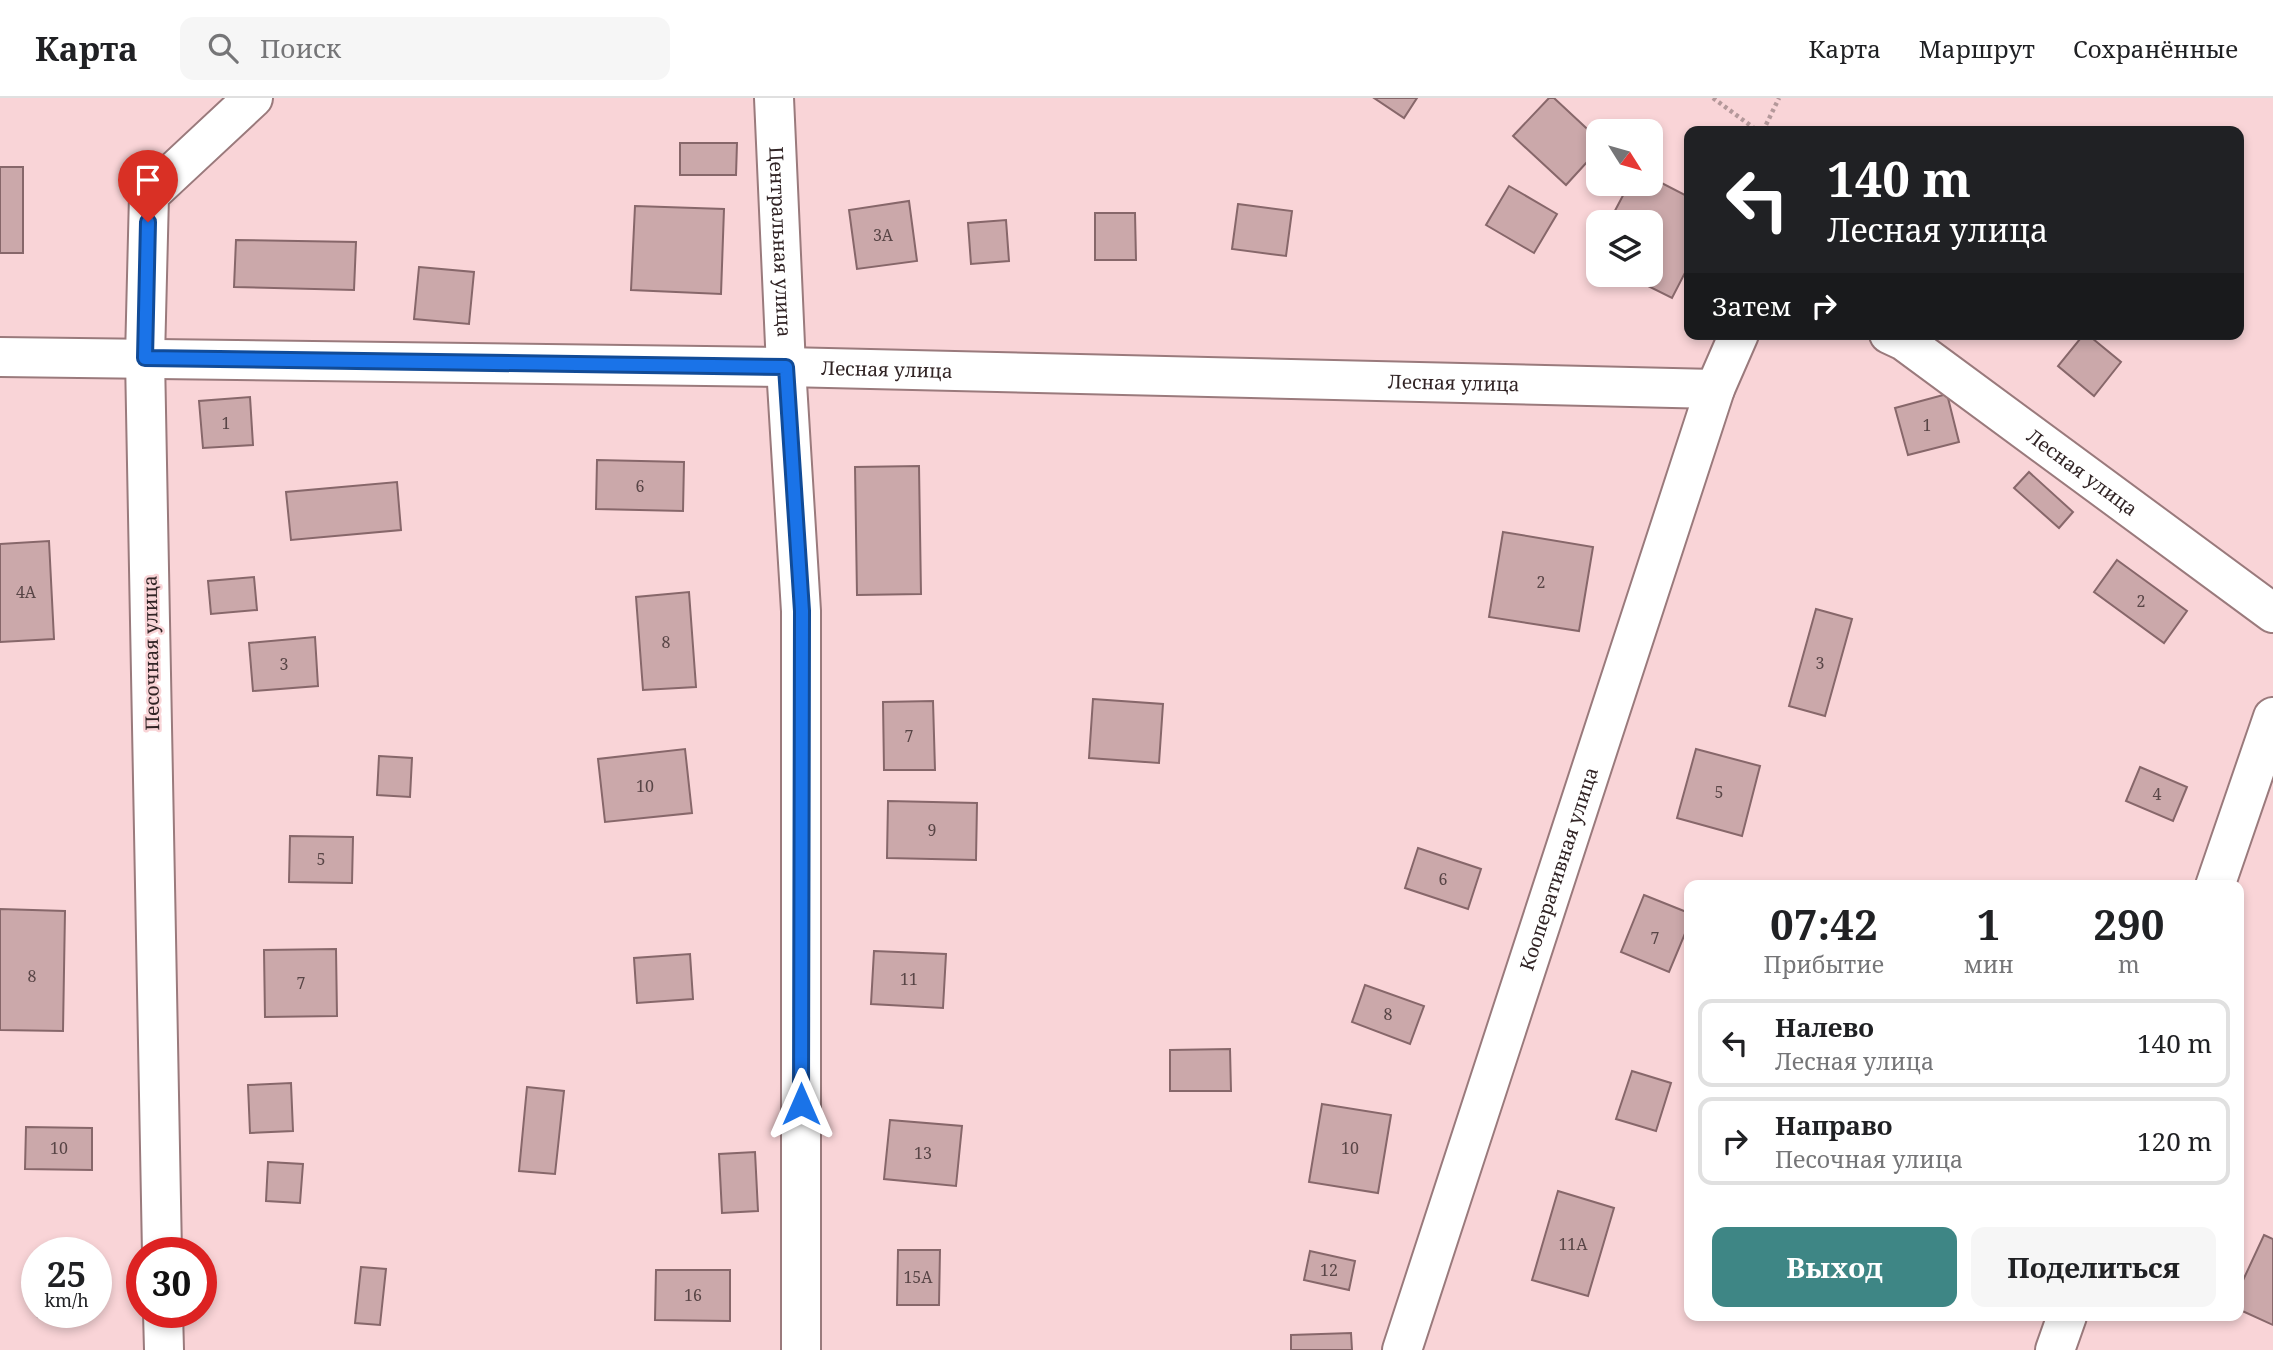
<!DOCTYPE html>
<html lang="ru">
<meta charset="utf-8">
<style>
body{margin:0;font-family:"Noto Serif",serif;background:#f6f6f6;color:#202124;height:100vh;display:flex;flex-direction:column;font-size:26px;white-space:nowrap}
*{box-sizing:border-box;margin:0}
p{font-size:23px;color:#757577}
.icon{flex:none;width:38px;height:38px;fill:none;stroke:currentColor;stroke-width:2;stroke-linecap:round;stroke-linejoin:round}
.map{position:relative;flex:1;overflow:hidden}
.details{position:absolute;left:1684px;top:782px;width:560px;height:441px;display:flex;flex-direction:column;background:#fff;border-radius:14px;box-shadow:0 4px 10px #0003}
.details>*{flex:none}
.hud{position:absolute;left:1684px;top:28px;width:560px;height:214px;border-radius:14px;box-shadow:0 4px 10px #0003;background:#202124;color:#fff;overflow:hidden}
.needle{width:46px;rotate:127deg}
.fabs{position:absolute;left:1586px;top:21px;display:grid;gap:14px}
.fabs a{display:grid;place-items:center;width:77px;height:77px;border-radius:14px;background:#fff;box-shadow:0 4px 10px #0003;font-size:35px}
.speed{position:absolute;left:21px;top:1139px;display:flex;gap:14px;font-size:35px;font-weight:700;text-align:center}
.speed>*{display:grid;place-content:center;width:91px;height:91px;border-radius:50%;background:#fff;box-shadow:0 4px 10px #0003;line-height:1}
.speed small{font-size:18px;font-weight:400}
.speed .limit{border:10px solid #d22;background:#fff;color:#111}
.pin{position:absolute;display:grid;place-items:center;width:60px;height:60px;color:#fff;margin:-72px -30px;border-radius:50% 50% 50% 0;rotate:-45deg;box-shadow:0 0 7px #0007}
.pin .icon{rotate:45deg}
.me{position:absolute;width:77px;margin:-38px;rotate:0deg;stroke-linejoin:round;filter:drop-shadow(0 0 5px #0008)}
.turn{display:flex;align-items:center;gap:24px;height:147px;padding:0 28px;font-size:32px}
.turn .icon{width:91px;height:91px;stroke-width:2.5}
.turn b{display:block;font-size:49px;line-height:60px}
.then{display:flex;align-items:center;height:66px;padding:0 28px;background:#0003;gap:14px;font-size:26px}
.eta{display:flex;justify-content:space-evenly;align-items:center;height:119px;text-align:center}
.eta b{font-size:42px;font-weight:700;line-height:49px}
.button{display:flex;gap:14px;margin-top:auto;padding:14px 28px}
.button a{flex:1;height:80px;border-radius:14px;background:#3e8685;color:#fff;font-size:28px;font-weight:700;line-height:80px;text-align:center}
.button a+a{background:#f6f6f6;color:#202124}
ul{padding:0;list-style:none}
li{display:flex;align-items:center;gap:21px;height:88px;margin:0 14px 10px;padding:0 14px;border:4px solid #e0e0e0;border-radius:14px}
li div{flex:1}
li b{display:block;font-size:26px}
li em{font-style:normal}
header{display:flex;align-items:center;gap:42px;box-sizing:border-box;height:98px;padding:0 35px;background:#fff;border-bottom:2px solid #e0e0e0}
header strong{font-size:33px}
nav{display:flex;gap:38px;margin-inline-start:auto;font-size:24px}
.search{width:490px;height:63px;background:#f6f6f6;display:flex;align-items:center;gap:18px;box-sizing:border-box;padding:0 24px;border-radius:14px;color:#757577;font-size:26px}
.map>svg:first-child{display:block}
.building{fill:#cba8aa;stroke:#87676a;stroke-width:2}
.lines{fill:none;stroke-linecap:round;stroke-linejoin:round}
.street-casing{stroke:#9a7a7c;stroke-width:42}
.path{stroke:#b4989a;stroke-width:4.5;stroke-dasharray:3.5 3.5;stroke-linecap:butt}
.street{stroke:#fff;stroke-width:38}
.route-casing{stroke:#114b97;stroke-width:18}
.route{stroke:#1a73e8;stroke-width:12}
.labels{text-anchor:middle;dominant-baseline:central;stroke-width:5;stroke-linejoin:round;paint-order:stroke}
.number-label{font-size:16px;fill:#584546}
.street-label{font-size:19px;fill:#312425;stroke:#f9d4d7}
</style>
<header>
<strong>Карта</strong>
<div class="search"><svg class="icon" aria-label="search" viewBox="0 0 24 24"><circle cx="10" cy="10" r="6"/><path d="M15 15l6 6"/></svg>Поиск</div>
<nav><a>Карта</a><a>Маршрут</a><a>Сохранённые</a></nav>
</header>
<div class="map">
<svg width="2273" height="1252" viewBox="0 0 2273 1252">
<rect width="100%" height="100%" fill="#f9d4d7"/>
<g class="building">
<path d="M1374,0h43l-13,20z"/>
<path d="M1549,0h5l44,41v11l-32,35 -53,-49z"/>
<path d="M680,45h57l-1,32h-56z"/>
<rect x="0" y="69" width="23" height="86"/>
<path d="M1650,79l39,20v68l-17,33 -46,-23h24v-53h-41l20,-38h21z"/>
<path d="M1509,88l48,28 -23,39 -48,-28z"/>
<path d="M909,103l8,60 -60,8 -8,-59z"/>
<path d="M1238,106l54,7 -6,45 -54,-7z"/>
<path d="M635,108l89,3 -3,85 -90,-4z"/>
<path d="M1095,115h40l1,47h-41z"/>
<path d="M1006,122l3,41 -38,3 -3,-41z"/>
<path d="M236,142l120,2 -2,48 -120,-3z"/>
<path d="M419,169l55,5 -5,52 -55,-5z"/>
<path d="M2084,236h3l34,28 -27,34 -36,-30z"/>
<path d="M1947,296l12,48 -51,13 -13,-47z"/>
<path d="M250,299l3,48 -50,3 -4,-47z"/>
<path d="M597,362l87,2 -1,49 -87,-2z"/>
<path d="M919,368l2,128 -64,1 -2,-128z"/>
<path d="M2029,374l44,40 -14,16 -45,-40z"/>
<path d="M397,384l4,48 -110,10 -5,-48z"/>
<path d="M1503,434l90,15 -14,84 -90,-14z"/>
<path d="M49,443l5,98 -54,3v-98z"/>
<path d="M2117,462l70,51 -23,32 -70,-51z"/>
<path d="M254,479l3,33 -46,4 -3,-33z"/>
<path d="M689,494l7,95 -53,3 -7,-93z"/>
<path d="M1816,511l36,10 -27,97 -36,-10z"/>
<path d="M315,539l3,49 -65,5 -4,-48z"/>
<path d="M1093,601l70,5 -4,59 -70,-5z"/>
<path d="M933,603l2,69h-51l-1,-68z"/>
<path d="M685,651l7,64 -87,9 -7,-63z"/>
<path d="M1696,651l64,17 -18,70 -65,-18z"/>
<path d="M379,658l33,2 -2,39 -33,-2z"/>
<path d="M2140,669l47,20 -14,34 -47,-20z"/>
<path d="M888,703l89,2 -1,57 -89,-2z"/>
<path d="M290,738l63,1 -1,46 -63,-1z"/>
<path d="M1418,750l63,21 -13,40 -63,-21z"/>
<path d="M1644,797l45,18v11l-20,48 -48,-20z"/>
<path d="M0,811l65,2 -2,120 -63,-1z"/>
<path d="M336,851l1,67 -72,1 -1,-67z"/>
<path d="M874,853l72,3 -3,54 -72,-4z"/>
<path d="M690,856l3,45 -56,4 -3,-45z"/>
<path d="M1365,887l59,21 -14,38 -58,-22z"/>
<path d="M1230,951l1,42h-61v-41z"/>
<path d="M1632,973l39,12 -15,48 -40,-12z"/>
<path d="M291,985l2,48 -43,2 -2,-48z"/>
<path d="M527,989l37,4 -9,83 -36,-3z"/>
<path d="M1322,1006l69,11 -13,78 -69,-11z"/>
<path d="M890,1022l72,6 -6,60 -72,-7z"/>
<path d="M26,1029l66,1v42l-67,-1z"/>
<path d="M755,1054l3,59 -36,2 -3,-59z"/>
<path d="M268,1064l35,2 -3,39 -34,-2z"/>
<path d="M1558,1093l56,17 -26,88 -56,-16z"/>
<path d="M2264,1137l9,4v86l-35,-16v-18z"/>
<path d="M898,1152h42l-1,55h-42z"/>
<path d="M1310,1153l45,10 -6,29 -45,-10z"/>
<path d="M361,1169l25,2 -6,56 -25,-2z"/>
<path d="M656,1172h74v51l-75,-1z"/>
<path d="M39,1214h44l-1,8 -44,-3z"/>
<path d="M1351,1235l1,17h-61v-15z"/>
</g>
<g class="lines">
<g class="street-casing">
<g id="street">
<path id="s1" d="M774,0l12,269 15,244v739"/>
<path id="s2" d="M1889,236l15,7 369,272"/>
<path id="s3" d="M0,259l786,10 929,22 24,-55"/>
<path d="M2215,788l58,-169"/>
<path d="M162,1155l-17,-895 4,-163 104,-97"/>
<path d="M163,1214l1,38"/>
<path id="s4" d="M1402,1252l313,-961"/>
<path d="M2055,1252l12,-34"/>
</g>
</g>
<g class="path">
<path d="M1713,0l45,33"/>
<path d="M1763,33l16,-33"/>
</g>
<use href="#street" class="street"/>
</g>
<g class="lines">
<g class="route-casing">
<path id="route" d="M148,124l-3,136 641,9 16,244 -1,493"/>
</g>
<use href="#route" class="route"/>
</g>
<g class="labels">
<g class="number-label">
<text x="883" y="137">3А</text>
<text x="226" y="325">1</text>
<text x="1927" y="327">1</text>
<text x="640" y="388">6</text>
<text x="1541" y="484">2</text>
<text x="26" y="494">4А</text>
<text x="2141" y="503">2</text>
<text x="666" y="544">8</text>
<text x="1820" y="565">3</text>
<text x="284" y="566">3</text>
<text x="909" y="638">7</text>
<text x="645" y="688">10</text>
<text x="1719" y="694">5</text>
<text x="2157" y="696">4</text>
<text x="932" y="732">9</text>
<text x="321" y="761">5</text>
<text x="1443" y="781">6</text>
<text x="1655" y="840">7</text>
<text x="32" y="878">8</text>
<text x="909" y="881">11</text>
<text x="301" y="885">7</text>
<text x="1388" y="916">8</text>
<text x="59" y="1050">10</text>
<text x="1350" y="1050">10</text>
<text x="923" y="1055">13</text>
<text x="1573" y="1146">11А</text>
<text x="1329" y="1172">12</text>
<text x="918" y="1179">15А</text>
<text x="693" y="1197">16</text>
</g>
<g class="street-label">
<text stroke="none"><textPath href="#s1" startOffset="144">Центральная улица</textPath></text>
<text stroke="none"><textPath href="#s3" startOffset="887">Лесная улица</textPath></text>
<text stroke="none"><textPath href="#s3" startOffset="1454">Лесная улица</textPath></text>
<text stroke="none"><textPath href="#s2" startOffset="238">Лесная улица</textPath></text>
<text transform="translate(151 555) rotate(-91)">Песочная улица</text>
<text stroke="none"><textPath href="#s4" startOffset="506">Кооперативная улица</textPath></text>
</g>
</g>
</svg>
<div class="fabs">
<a><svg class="needle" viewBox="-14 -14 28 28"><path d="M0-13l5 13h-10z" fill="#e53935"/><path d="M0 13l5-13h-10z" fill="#757577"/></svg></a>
<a><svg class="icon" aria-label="layers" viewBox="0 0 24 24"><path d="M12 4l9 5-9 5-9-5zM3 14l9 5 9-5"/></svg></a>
</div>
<div class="speed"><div>25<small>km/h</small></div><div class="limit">30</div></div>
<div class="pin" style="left:148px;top:124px;background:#d93025"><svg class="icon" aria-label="arrive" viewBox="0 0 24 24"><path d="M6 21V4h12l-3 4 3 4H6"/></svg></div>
<svg class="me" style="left:801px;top:1006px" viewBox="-20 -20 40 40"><path d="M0-17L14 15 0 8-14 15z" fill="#1a73e8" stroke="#fff" stroke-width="4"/></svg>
<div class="hud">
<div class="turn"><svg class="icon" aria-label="left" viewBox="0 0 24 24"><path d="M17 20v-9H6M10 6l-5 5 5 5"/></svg><div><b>140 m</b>Лесная улица</div></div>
<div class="then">Затем<svg class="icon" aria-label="right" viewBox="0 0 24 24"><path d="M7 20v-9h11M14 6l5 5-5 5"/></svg></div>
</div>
<section class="details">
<div class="eta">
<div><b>07:42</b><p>Прибытие</p></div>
<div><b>1</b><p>мин</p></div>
<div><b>290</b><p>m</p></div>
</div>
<ul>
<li><svg class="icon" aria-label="left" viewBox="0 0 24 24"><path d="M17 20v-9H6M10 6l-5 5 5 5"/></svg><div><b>Налево</b><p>Лесная улица</p></div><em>140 m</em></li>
<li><svg class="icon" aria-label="right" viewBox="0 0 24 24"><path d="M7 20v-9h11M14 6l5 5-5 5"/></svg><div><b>Направо</b><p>Песочная улица</p></div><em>120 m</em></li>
</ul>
<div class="button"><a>Выход</a><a>Поделиться</a></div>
</section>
</div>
